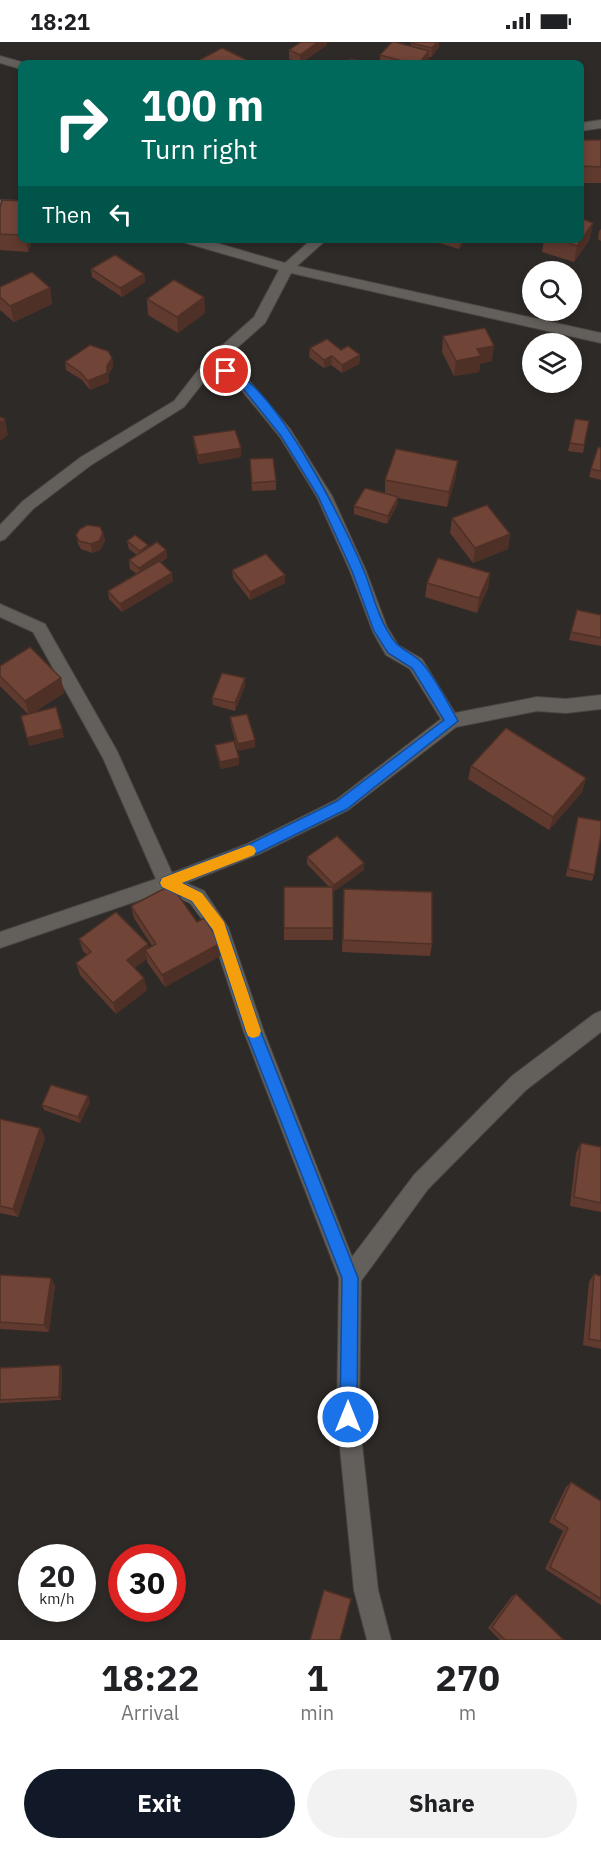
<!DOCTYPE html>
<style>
body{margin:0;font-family:"IBM Plex Sans",sans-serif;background:#f2f2f2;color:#202124;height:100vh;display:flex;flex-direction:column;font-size:22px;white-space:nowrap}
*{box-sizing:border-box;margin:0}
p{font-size:20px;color:#757577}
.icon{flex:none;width:33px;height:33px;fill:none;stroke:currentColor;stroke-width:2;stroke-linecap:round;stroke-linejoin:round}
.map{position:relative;height:1598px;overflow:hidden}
.drawer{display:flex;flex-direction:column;background:#fff;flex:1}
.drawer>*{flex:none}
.hud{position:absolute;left:18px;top:18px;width:566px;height:183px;border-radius:9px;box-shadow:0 3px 9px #0003;background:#00695c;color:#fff;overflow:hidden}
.tools{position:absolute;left:522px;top:219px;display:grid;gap:12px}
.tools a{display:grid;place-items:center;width:60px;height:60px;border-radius:50%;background:#fff;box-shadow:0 3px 9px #0003;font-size:30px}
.speed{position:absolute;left:18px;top:1502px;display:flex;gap:12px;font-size:30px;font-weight:700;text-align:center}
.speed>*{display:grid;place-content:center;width:78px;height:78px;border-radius:50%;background:#fff;box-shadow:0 3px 9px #0003;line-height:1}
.speed small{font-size:15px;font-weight:400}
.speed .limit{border:9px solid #d22;background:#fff;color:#111}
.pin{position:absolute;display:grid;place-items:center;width:51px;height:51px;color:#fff;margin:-26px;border:3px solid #fff;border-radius:50%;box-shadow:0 2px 6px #0007}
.me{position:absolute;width:66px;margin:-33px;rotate:0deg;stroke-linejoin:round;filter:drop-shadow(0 0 4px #0008)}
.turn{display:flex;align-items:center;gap:21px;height:126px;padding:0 24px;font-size:27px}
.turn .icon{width:78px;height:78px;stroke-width:2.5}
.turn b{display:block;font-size:42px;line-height:51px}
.then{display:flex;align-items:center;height:57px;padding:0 24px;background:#0003;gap:12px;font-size:22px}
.eta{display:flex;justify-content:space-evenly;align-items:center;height:102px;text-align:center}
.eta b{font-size:36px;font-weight:700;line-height:42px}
.button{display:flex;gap:12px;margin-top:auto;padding:12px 24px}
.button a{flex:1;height:69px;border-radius:36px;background:#111827;color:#fff;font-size:24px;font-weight:700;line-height:69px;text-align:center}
.button a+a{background:#f2f2f2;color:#202124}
.status{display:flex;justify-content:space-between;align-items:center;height:42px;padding:0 30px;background:#fff;direction:ltr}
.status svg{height:16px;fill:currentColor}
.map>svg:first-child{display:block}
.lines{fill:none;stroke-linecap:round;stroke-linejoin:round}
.minor-casing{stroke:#494643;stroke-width:2}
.minor{fill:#635f5b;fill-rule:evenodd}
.wall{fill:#603a2f}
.shaded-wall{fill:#4e3026}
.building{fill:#704437;stroke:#4e3026;stroke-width:1.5}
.route{fill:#1a73e8;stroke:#114b97;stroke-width:1.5}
.slow{fill:#f59e0b}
</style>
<div class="status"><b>18:21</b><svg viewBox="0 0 49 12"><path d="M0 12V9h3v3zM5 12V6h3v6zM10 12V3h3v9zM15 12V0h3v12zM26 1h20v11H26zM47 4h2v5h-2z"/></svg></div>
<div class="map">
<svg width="601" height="1598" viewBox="0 0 601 1598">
<rect width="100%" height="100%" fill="#2e2a27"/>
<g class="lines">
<g class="minor-casing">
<g id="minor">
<path d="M0,14l25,7h-4v6l-21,-6z"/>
<path d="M601,78v8l-21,3v-8z"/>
<path d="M0,158l21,1v8l-21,-1z"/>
<path d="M184,198h22l79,23 26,-23h15l-29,26 304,67v10l-310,-70 -26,50 -44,39 24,14 45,53 42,67 34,75 21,56 11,18 24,14 33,54 82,-16 29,2 35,-4v14l-35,4 -29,-2 -81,16 -108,83 -89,44 -73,29 18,8 24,36 36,105 88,225 62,-82 98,-99 82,-62 7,-3v21l-75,58 -98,99 -67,92 -2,136 19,173 13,50h-24l-13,-50 -17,-173 2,-139 -95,-246 -33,-101 -21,-28 -24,-12 -166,57v-16l156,-53 -53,-121 -70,-126 -33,-15v-13l45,20 72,127 55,122 75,-29 89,-44 105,-81 -31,-50 -24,-14 -13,-23 -23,-61 -33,-74 -37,-60 -45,-55 -22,-12 -29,37 -93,58 -58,44 -28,30 -5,2v-16l23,-24 58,-44 93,-56 32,-41 48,-43 25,-47 -93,-27z"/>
</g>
</g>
<use href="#minor" class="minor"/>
</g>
<g class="wall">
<path d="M411,1l28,4 -8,10h-2v3l-3,3h-46v-8l31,-9z"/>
<path d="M327,3l-26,18 -12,-4v-9z"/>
<rect x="580" y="98" width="21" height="43"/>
<path d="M21,159v39h11l-4,12 -28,-2v-42z"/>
<path d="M601,187v12l-3,-2 1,-8z"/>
<path d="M590,197l-16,23 -32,-10 2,-12h36z"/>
<path d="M430,198h35l-6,9z"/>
<path d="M91,227l53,5 1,8 -23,15 -30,-20z"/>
<path d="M0,245l50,1 2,16 -38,18 -14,-12z"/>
<path d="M204,255l1,16 -27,20 -30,-18 -1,-16z"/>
<path d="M443,294l49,25 -12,3 -1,8 -25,4 -12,-24z"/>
<path d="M310,306l50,7 -1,9 -17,9 -11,-8 -7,3 -15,-11z"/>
<path d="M112,316l1,9 -5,8 1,7 -19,8 -8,-10 -16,-10 -1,-8z"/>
<path d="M575,377l14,2 -6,32 -15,-2z"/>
<path d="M193,394l48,21 -42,7 -5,-19z"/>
<path d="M601,406v32l-12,-3 2,-8z"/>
<path d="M250,425l26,14v9l-24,1z"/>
<path d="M456,434l-9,31 -49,-9 -1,7 -10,19 -33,-10v-8l31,-13v-13z"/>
<path d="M452,476l58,16 -2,15 -35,14 -23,-30z"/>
<path d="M103,491l2,8 -5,9 -8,3 -11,-4 -3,-5 -2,-9z"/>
<path d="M127,499l21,4v3l18,2 1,8 -6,4 12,19 -51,31 -13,-13 -1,-8 29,-17 -7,-5 -1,-9 8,-5 -8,-6z"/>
<path d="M232,528l53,5v8l-35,17 -17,-22z"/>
<path d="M490,531l-2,15 -11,25 -52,-16 2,-14z"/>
<path d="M577,568l24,5v31l-32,-6z"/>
<path d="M0,624l61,12 3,15 -31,20 31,24 -35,9 -1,-32 -28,-28z"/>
<path d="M245,636v8l-10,25 -22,-6 -1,-7z"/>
<path d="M230,675l25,30 -17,4 -7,-26z"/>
<path d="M215,703l24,20 -18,4 -5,-16z"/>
<path d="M471,724l115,12 -4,14 -33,38 -81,-51z"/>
<path d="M578,775l16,58 -2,6 -26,-5 10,-52z"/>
<path d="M307,815l57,6v7l-31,22v-1v49h-49v-53h45l-22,-23z"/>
<path d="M344,847l88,55 -2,12 -88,-4z"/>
<path d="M131,864l66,16 24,21 1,12 -57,32 -18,-25v-3l-13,9 13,22 -31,24 -36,-39 -4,-12 11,-8 -4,-4 -4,-12 70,9 3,-2 -18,-28z"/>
<path d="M88,1054l2,6 -10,21 -36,-13 -2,-5z"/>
<path d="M0,1077l40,9 5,10 -27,79 -18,-4z"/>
<path d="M581,1101l20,4v65l-31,-6 6,-53z"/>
<path d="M594,1232l7,2v73l-18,-4 6,-63z"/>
<path d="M0,1233l51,3 4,8 -6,46 -49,-3z"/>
<path d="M60,1323l2,3 -1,32 -61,3v-35z"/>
<path d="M571,1440l30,19v104l-56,-36 18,-38 -14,-9 17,-35z"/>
<path d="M516,1552l48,46h-64l-12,-12 24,-32z"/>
</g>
<g class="shaded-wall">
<path d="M318,0h9v3l-27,18v-8z"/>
<path d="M437,0h2v5l-8,10 1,-9z"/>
<path d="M429,9v9l-3,3h-7z"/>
<path d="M593,181l-3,16 -16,23 3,-16z"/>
<path d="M26,198h6l-4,12z"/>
<path d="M460,198h5l-6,9z"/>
<path d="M144,232l1,8 -23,15 -2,-9z"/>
<path d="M50,246l2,16 -38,18 -4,-16z"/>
<path d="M204,255l1,16 -27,20 -1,-16z"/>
<path d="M494,304l-2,15 -12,3 -1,8 -25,4 2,-15 21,-12z"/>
<path d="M360,313l-1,9 -17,9v-8z"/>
<path d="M332,314l-1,9 -7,3v-8z"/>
<path d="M112,316l1,9 -5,8 1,7 -19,8 -2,-9 19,-15z"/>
<path d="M5,377l3,16 -8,6v-18z"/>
<path d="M241,406v9l-42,7 -1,-9z"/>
<path d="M458,419l-2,15 -9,31 2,-15z"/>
<path d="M398,455l-1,8 -10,19 1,-8z"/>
<path d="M103,491l2,8 -5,9 -8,3 -1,-9z"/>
<path d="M510,492l-2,15 -35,14 2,-15z"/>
<path d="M148,503l1,8 -8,6 -1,-8z"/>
<path d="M166,508l1,8 -27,18 -1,-8z"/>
<path d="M172,531l1,8 -51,31 -2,-8z"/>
<path d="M490,531l-2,15 -11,25 2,-15z"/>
<path d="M285,533v8l-35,17v-8z"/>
<path d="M61,636l3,15 -35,22 -4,-14z"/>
<path d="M245,636v8l-10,25v-8z"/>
<path d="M62,687l2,8 -35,9 -2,-8z"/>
<path d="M255,698v7l-17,4v-7z"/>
<path d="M239,716v7l-18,4 -1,-7z"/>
<path d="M586,736l-4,14 -33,38 4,-13z"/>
<path d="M364,821v7l-31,22 1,-7z"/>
<path d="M221,901l1,12 -57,32 -3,-12z"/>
<path d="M148,902l2,12 -5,-6 2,9 -18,13 -2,-12z"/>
<path d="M144,936l3,12 -31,24 -3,-11z"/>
<path d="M88,1054l2,6 -10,21 -2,-6z"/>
<path d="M40,1086l5,10 -27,79 -5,-8z"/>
<path d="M51,1236l4,8 -6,46 -5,-7z"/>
<path d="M60,1323l2,3 -1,32 -2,-3z"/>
</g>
<g class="building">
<path d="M301,0h17l-18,13 -11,-5z"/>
<path d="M392,0h3l34,9 -10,12h-9l-30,-8z"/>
<path d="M412,0h25l-5,6 -21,-5z"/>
<path d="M222,6l25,12 -5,3h-48z"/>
<path d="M350,17l16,3v1h-18z"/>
<path d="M580,98h21v27l-20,-1z"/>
<path d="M2,158l19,1v34l-21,-1v-26z"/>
<path d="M580,176l13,5 -16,23 -18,-6h21z"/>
<path d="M115,213l29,19 -24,14 -29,-19z"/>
<path d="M32,230l18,16 -40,18 -10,-9v-10z"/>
<path d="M174,238l30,17 -27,20 -30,-18z"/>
<path d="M485,286l9,18 -17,3 4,7 -25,5 -13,-25z"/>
<path d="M327,297l14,11 7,-4 12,9 -18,10 -10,-9 -8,4 -14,-12z"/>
<path d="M90,303l18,6 4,7 -5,8v7l-19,8 -8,-9 -15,-10z"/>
<path d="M0,375l5,2 -5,4z"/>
<path d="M575,377l14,2 -5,24 -14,-2z"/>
<path d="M235,388l6,18 -43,7 -5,-19z"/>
<path d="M598,405l3,1v23l-10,-2z"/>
<path d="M396,407l62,12 -9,31 -64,-12z"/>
<path d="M273,416l3,23 -24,2 -2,-24z"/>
<path d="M365,446l33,9 -10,19 -34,-10z"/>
<path d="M487,463l23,29 -35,14 -23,-30z"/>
<path d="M87,483l13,2 3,6 -4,8 -8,3 -12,-3 -3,-6 4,-6z"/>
<path d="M135,493l13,10 -8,6 -13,-10z"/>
<path d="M157,500l9,8 -27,18 -10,-8z"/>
<path d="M266,512l19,21 -35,17 -18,-22z"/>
<path d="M438,516l52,15 -11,25 -52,-15z"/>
<path d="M159,519l13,12 -52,31 -12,-13z"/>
<path d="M577,568l24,5v23l-30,-6z"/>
<path d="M30,605l31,31 -36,23 -25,-25v-10z"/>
<path d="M222,631l23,5 -10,25 -23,-5z"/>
<path d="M56,665l6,22 -35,9 -6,-22z"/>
<path d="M247,672l8,26 -17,4 -8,-27z"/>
<path d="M506,686l80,50 -33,39 -82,-51z"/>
<path d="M234,699l5,17 -19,4 -5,-17z"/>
<path d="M578,775l23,4v14l-7,40 -26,-6z"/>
<path d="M337,794l27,27 -30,22 -27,-28z"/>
<path d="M171,843l26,37 7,-4 17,25 -59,32 -17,-25 11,-6 -25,-38z"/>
<rect x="284" y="845" width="49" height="41"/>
<path d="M344,847l88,3v52l-89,-4z"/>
<path d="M116,870l32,32 -21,16 17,18 -31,25 -37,-40 15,-11 -12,-13z"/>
<path d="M51,1043l37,11 -10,21 -36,-12z"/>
<path d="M0,1077l40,9 -27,81 -13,-3z"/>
<path d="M581,1101l20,4v56l-27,-6z"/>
<path d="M594,1232l7,2v65l-12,-2z"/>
<path d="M0,1233l51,3 -7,47 -44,-3z"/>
<path d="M60,1323l-1,32 -59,3v-32z"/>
<path d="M571,1440l30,19v98l-51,-32 18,-39 -14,-9z"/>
<path d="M324,1548l27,9 -11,41h-30z"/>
<path d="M516,1552l48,46h-59l-13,-13z"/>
</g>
<path class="route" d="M226,326c48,14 118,155 138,203 8,19 12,41 23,59 11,20 16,17 32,30 10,8 32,48 39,61l-111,88 -89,44 -76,30 20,10 24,34 35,105 97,246 -1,139 -3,6 -6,2 -6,-2 -2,-6 2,-139 -96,-246 -33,-102 -21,-29 -30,-14 -2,-4 2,-5 86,-33 89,-44 107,-81 -32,-52 -24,-15 -14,-22 -22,-60 -34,-75 -37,-60 -44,-55 -15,-7v-5z"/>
<path class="slow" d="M249,803l5,2 2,4 -2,4 -72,28 20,10 22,29 37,109 -2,5 -6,2 -5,-2 -2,-5 -33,-101 -21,-29 -30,-14 -2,-4 2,-5z"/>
</svg>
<div class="tools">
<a><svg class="icon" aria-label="search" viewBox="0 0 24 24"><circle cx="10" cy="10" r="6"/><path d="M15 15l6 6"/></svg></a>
<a><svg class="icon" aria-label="layers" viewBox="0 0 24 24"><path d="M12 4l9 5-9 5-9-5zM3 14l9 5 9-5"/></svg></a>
</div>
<div class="speed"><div>20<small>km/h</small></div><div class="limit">30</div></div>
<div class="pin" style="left:226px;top:329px;background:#d93025"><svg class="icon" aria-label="arrive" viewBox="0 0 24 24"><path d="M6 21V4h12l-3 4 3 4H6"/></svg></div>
<svg class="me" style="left:348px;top:1375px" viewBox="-20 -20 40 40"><circle r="17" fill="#1a73e8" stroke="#fff" stroke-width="3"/><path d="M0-11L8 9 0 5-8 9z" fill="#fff"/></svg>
<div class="hud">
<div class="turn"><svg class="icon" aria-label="right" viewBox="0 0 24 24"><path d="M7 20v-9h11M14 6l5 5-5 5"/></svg><div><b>100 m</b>Turn right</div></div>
<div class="then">Then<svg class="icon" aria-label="left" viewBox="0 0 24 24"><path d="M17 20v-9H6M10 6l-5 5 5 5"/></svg></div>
</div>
</div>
<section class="drawer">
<div class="eta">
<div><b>18:22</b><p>Arrival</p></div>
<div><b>1</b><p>min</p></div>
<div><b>270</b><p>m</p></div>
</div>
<div class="button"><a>Exit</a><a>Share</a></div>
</section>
